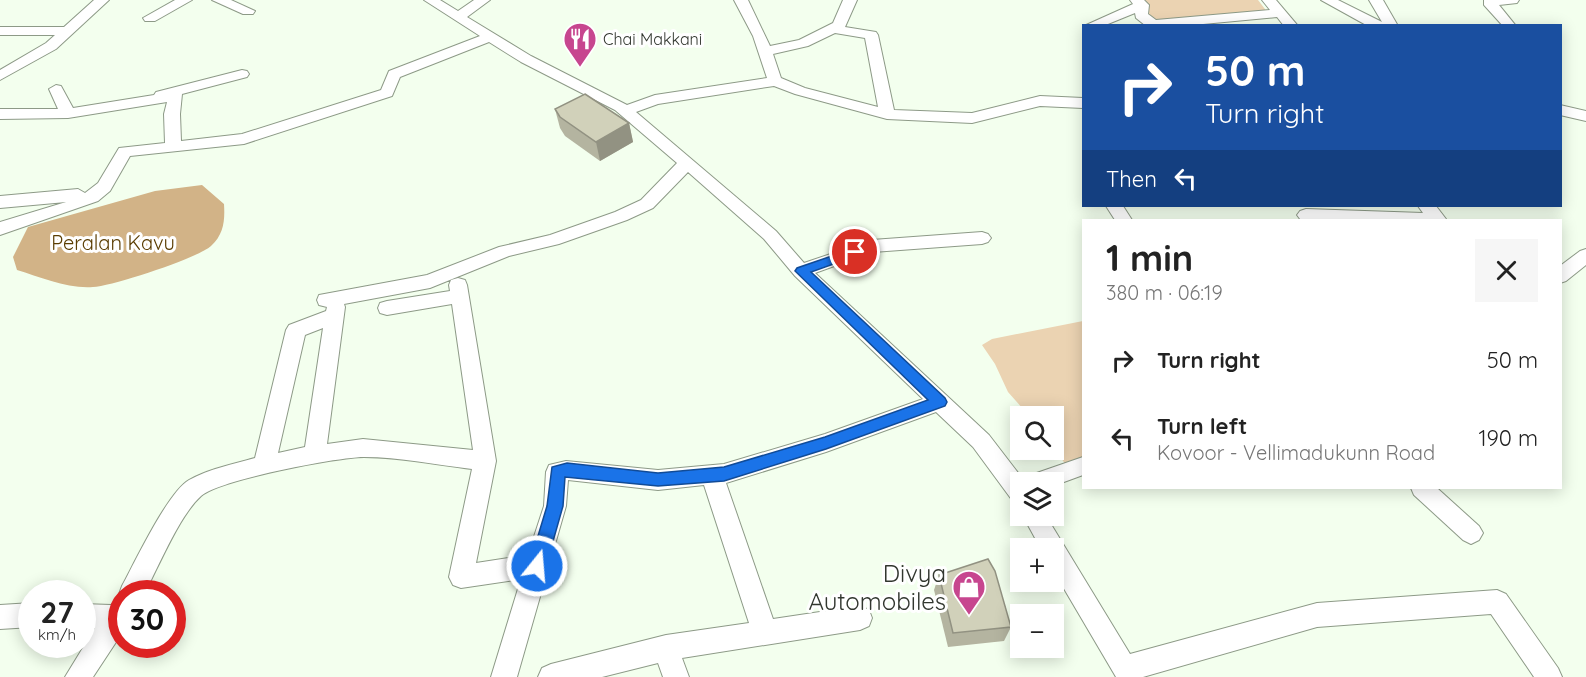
<!DOCTYPE html>
<meta charset="utf-8">
<style>
body{margin:0;font-family:Quicksand,sans-serif;background:#f6f6f6;color:#222;height:100vh;display:flex;flex-direction:column;font-size:22px;white-space:nowrap}
*{box-sizing:border-box;margin:0}
p{font-size:20px;color:#767676}
.icon{flex:none;width:33px;height:33px;fill:none;stroke:currentColor;stroke-width:2;stroke-linecap:round;stroke-linejoin:round}
.map{position:relative;flex:1;overflow:hidden}
.side{position:absolute;left:1082px;top:219px;width:480px;height:270px;display:flex;flex-direction:column;background:#fff;border-radius:0px;box-shadow:0 3px 15px #0003}
.side>*{flex:none}
.hud{position:absolute;left:1082px;top:24px;width:480px;height:183px;border-radius:0px;box-shadow:0 3px 15px #0003;background:#1a4fa0;color:#fff;overflow:hidden}
.tools{position:absolute;left:1010px;top:406px;display:grid;gap:12px}
.tools a{display:grid;place-items:center;width:54px;height:54px;border-radius:0px;background:#fff;box-shadow:0 3px 15px #0003;font-size:30px}
.speed{position:absolute;left:18px;top:580px;display:flex;gap:12px;font-size:30px;font-weight:700;text-align:center}
.speed>*{display:grid;place-content:center;width:78px;height:78px;border-radius:50%;background:#fff;box-shadow:0 3px 15px #0003;line-height:1}
.speed small{font-size:15px;font-weight:400}
.speed .limit{border:9px solid #d22;background:#fff;color:#111}
.pin{position:absolute;display:grid;place-items:center;width:51px;height:51px;color:#fff;margin:-26px;border:3px solid #fff;border-radius:50%;box-shadow:0 2px 6px #0007}
.me{position:absolute;width:66px;margin:-33px;rotate:17deg;stroke-linejoin:round;filter:drop-shadow(0 0 4px #0008)}
.turn{display:flex;align-items:center;gap:21px;height:126px;padding:0 24px;font-size:27px}
.turn .icon{width:78px;height:78px;stroke-width:2.5}
.turn b{display:block;font-size:42px;line-height:51px}
.then{display:flex;align-items:center;height:57px;padding:0 24px;background:#0003;gap:12px;font-size:22px}
.round{display:grid;place-items:center;flex:none;width:63px;height:63px;border-radius:0px;background:#f6f6f6}
.headline{display:flex;align-items:center;justify-content:space-between;height:102px;padding:0 24px}
h1{font-size:36px;font-weight:700;line-height:45px}
ul{padding:0;list-style:none}
li{display:flex;align-items:center;gap:18px;height:78px;padding:0 24px}
li div{flex:1}
li b{display:block;font-size:22px}
li em{font-style:normal}
.map>svg:first-child{display:block}
.green{fill:#ebd3b2}
.forest{fill:#d2b387}
.lines{fill:none;stroke-linecap:round;stroke-linejoin:round}
.minor-casing{stroke:#8d9a87;stroke-width:2}
.minor{fill:#fff;fill-rule:evenodd}
.wall{fill:#b4b4a0}
.shaded-wall{fill:#929282}
.building{fill:#d1d1ba;stroke:#929282;stroke-width:1.5}
.route{fill:#1a73e8;stroke:#114b97;stroke-width:1.5}
.labels{text-anchor:middle;dominant-baseline:central;stroke-width:6;stroke-linejoin:round;paint-order:stroke}
.far-poi-label{font-size:16px;fill:#32372f;stroke:#fff;text-anchor:start}
.park-label{font-size:20px;fill:#5b3d02;stroke:#fff}
.near-poi-label{font-size:24px;fill:#32372f;stroke:#fff;text-anchor:end}
</style>
<div class="map">
<svg width="1586" height="677" viewBox="0 0 1586 677">
<rect width="100%" height="100%" fill="#f3ffee"/>
<g class="green">
<path d="M1138,0h120l10,13 -113,10z"/>
<path d="M1083,321v137l-17,7 -13,-18v-30h-23l-22,-25 -13,-28 -13,-19 10,-6z"/>
</g>
<path class="forest" d="M202,185l22,19c1,16 0,30 -13,42 -13,12 -98,40 -118,41 -25,2 -53,-10 -76,-17l-4,-13 15,-30 127,-36z"/>
<g class="lines">
<g class="minor-casing">
<g id="minor">
<path d="M94,0h15l-53,49 -56,31v-10l46,-27 9,-8h-55v-8h64z"/>
<path d="M175,0h17l-37,21h-10l-2,-3z"/>
<path d="M212,0h19l24,11 -2,3h-10z"/>
<path d="M424,0h16l18,11 16,-11h16l-23,17 64,39 96,49 28,-10 112,-17 -14,-42 -19,-36h14l22,46 29,-6 34,-17 10,-23h14l-12,27 31,5 2,3 16,75 78,3 68,-17 43,2v10l-43,-2 -68,17 -85,-4 -92,-25 -21,-8 -116,18 -22,8 140,119 28,32 68,-23 110,-8 6,2 3,4 -3,4 -6,2 -109,8 -58,21 174,162 36,47 3,-6 55,-19v18l-30,11v-3h-33v20l-8,-3 -39,-53 -37,-35 -110,40 -100,31 47,136 87,-13 9,4 3,8 -3,8 -9,4 -178,28 7,19h-26l-5,-14 -56,14h-64l4,-9 9,-4 115,-29 83,-12 -45,-138 -46,5 -90,-10 -2,26 -49,171h-26l30,-98 -60,9 -8,-3 -4,-8 23,-108c-35,-4 -73,-12 -108,-12 -26,0 -146,23 -163,39 -22,20 -42,70 -57,98h-22v39l-29,44h-28l30,-49h-13v-24l29,1 10,-6 -2,-5 3,-8c13,-24 46,-94 67,-106 20,-11 44,-16 66,-22l31,-128 3,-5 37,-14 1,-4 -8,-2 -2,-5 2,-5 108,-20 72,-28 51,-12 65,-23 26,-12 36,-37 -62,-53 -94,-48 -32,-20 -89,35 -8,19 -148,48 -114,12 -20,35 -12,10 -98,34v-13l66,-20 -66,6v-12l78,-7 7,4 13,-10 21,-35 46,-5 -1,-29 3,-12 -99,16 -68,1v-10h58l-9,-20 7,-4 5,1 12,22 81,-13 2,-3 86,-22 5,1 2,3 -2,3 -65,17 -2,20 1,27 61,-7 139,-44 8,-19 91,-35zM835,33l30,5 13,69 -73,-19 -24,-10 -8,-24 35,-8zM688,172l76,67 31,37 128,123 -98,35 -101,30 -66,6 -92,-9 -17,4 -3,7 -2,34 -16,49 -52,8 20,-102 -29,-176 -2,-5 -7,-2 -7,2 -2,5 1,6 -63,10 -7,2 -2,5 2,5 7,2 65,-11 21,146 -110,-11 -36,5 18,-137 -1,-3 86,-16 79,-32 50,-12 68,-24 26,-12zM323,328l-18,119 -27,6 27,-118z"/>
<path d="M1130,0h14l5,5 -1,9 8,6 114,-10 -8,-10h14l22,26h-14l-7,-9 -95,9h-36l-10,-8 -1,-5 -32,13h-19l49,-22z"/>
<path d="M1321,0h17l44,22 -13,-22h14l15,26h-30z"/>
<path d="M1484,0h35l-2,3 -18,2 17,21h-13l-19,-21z"/>
<path d="M1560,105l26,6v10l-26,-6z"/>
<path d="M1106,206h17l9,14h-17z"/>
<path d="M1418,206h18l10,13 -141,1 -5,-1 -3,-4 3,-4 6,-2 117,4z"/>
<path d="M1586,249v16l-20,16 -6,2v-17l20,-15z"/>
<path d="M1411,488h26l42,38 4,7 -4,7 -8,4 -8,-4 -49,-45z"/>
<path d="M1023,516h23l84,138 187,-51 180,-13 9,4 52,74 4,9h-28l-43,-63 -174,13 -174,50h-27l-63,-107v-21h-12z"/>
<path d="M32,603v24l-32,2v-24z"/>
</g>
</g>
<use href="#minor" class="minor"/>
</g>
<g class="wall">
<path d="M555,109l74,14 4,19 -33,19 -35,-25 -5,-8z"/>
<path d="M939,575l72,52 -7,14 -56,6 -14,-57z"/>
</g>
<path class="shaded-wall" d="M629,123l4,19 -33,19 -4,-19z"/>
<g class="building">
<path d="M585,94l44,29 -33,19 -36,-25 -5,-8z"/>
<path d="M988,559l7,12 16,56 -58,6 -14,-58z"/>
</g>
<path class="route" d="M855,248l4,1 2,3 -2,3 -48,17 134,126 2,4 -2,4 -119,43 -102,32 -66,5 -93,-9 -2,29 -17,60 -3,5 -6,2 -6,-2 -2,-5 18,-60 5,-39 15,-4 91,10 66,-6 101,-30 103,-37 -133,-129 2,-3z"/>
<defs>
<g id="restaurant-pin" transform="scale(1.725)"><path d="M0 17L-7.5 6A9.5 9.5 0 1 1 7.5 6Z" fill="#c7468f" stroke="#fff"/><path d="M-5-6h1v4h1v-4h1v4h1v-4h1v5L-1.5 .5V6h-2V.5L-5-1ZM5-6V6H3V1.5H1.5Q1.5-4 5-6Z" fill="#fff"/></g>
<g id="shop-pin" transform="scale(1.725)"><path d="M0 17L-7.5 6A9.5 9.5 0 1 1 7.5 6Z" fill="#c7468f" stroke="#fff"/><path d="M-5-2.5h2.3a2.7 3.5 0 0 1 5.4 0H5L5.5 6h-11ZM-1.5-2.5h3a1.5 2.3 0 0 0-3 0Z" fill="#fff"/></g>
</defs>
<g fill-rule="evenodd">
<use href="#restaurant-pin" x="580" y="39"/>
<use href="#shop-pin" x="969" y="587"/>
</g>
<g class="labels">
<g class="far-poi-label">
<text x="603" y="39">Chai Makkani</text>
</g>
<g class="park-label">
<text x="113" y="242">Peralan Kavu</text>
</g>
<g class="near-poi-label">
<text x="946" y="573">Divya<tspan x="946" dy="28">Automobiles</tspan></text>
</g>
</g>
</svg>
<div class="tools">
<a><svg class="icon" aria-label="search" viewBox="0 0 24 24"><circle cx="10" cy="10" r="6"/><path d="M15 15l6 6"/></svg></a>
<a><svg class="icon" aria-label="layers" viewBox="0 0 24 24"><path d="M12 4l9 5-9 5-9-5zM3 14l9 5 9-5"/></svg></a>
<a>+</a>
<a>−</a>
</div>
<div class="speed"><div>27<small>km/h</small></div><div class="limit">30</div></div>
<div class="pin" style="left:855px;top:252px;background:#d93025"><svg class="icon" aria-label="arrive" viewBox="0 0 24 24"><path d="M6 21V4h12l-3 4 3 4H6"/></svg></div>
<svg class="me" style="left:537px;top:566px" viewBox="-20 -20 40 40"><circle r="17" fill="#1a73e8" stroke="#fff" stroke-width="3"/><path d="M0-11L8 9 0 5-8 9z" fill="#fff"/></svg>
<div class="hud">
<div class="turn"><svg class="icon" aria-label="right" viewBox="0 0 24 24"><path d="M7 20v-9h11M14 6l5 5-5 5"/></svg><div><b>50 m</b>Turn right</div></div>
<div class="then">Then<svg class="icon" aria-label="left" viewBox="0 0 24 24"><path d="M17 20v-9H6M10 6l-5 5 5 5"/></svg></div>
</div>
<section class="side">
<div class="headline"><div><h1>1 min</h1><p>380 m · 06:19</p></div><a class="round"><svg class="icon" aria-label="close" viewBox="0 0 24 24"><path d="M6 6l12 12M18 6L6 18"/></svg></a></div>
<ul>
<li><svg class="icon" aria-label="right" viewBox="0 0 24 24"><path d="M7 20v-9h11M14 6l5 5-5 5"/></svg><div><b>Turn right</b></div><em>50 m</em></li>
<li><svg class="icon" aria-label="left" viewBox="0 0 24 24"><path d="M17 20v-9H6M10 6l-5 5 5 5"/></svg><div><b>Turn left</b><p>Kovoor - Vellimadukunn Road</p></div><em>190 m</em></li>
</ul>
</section>
</div>
